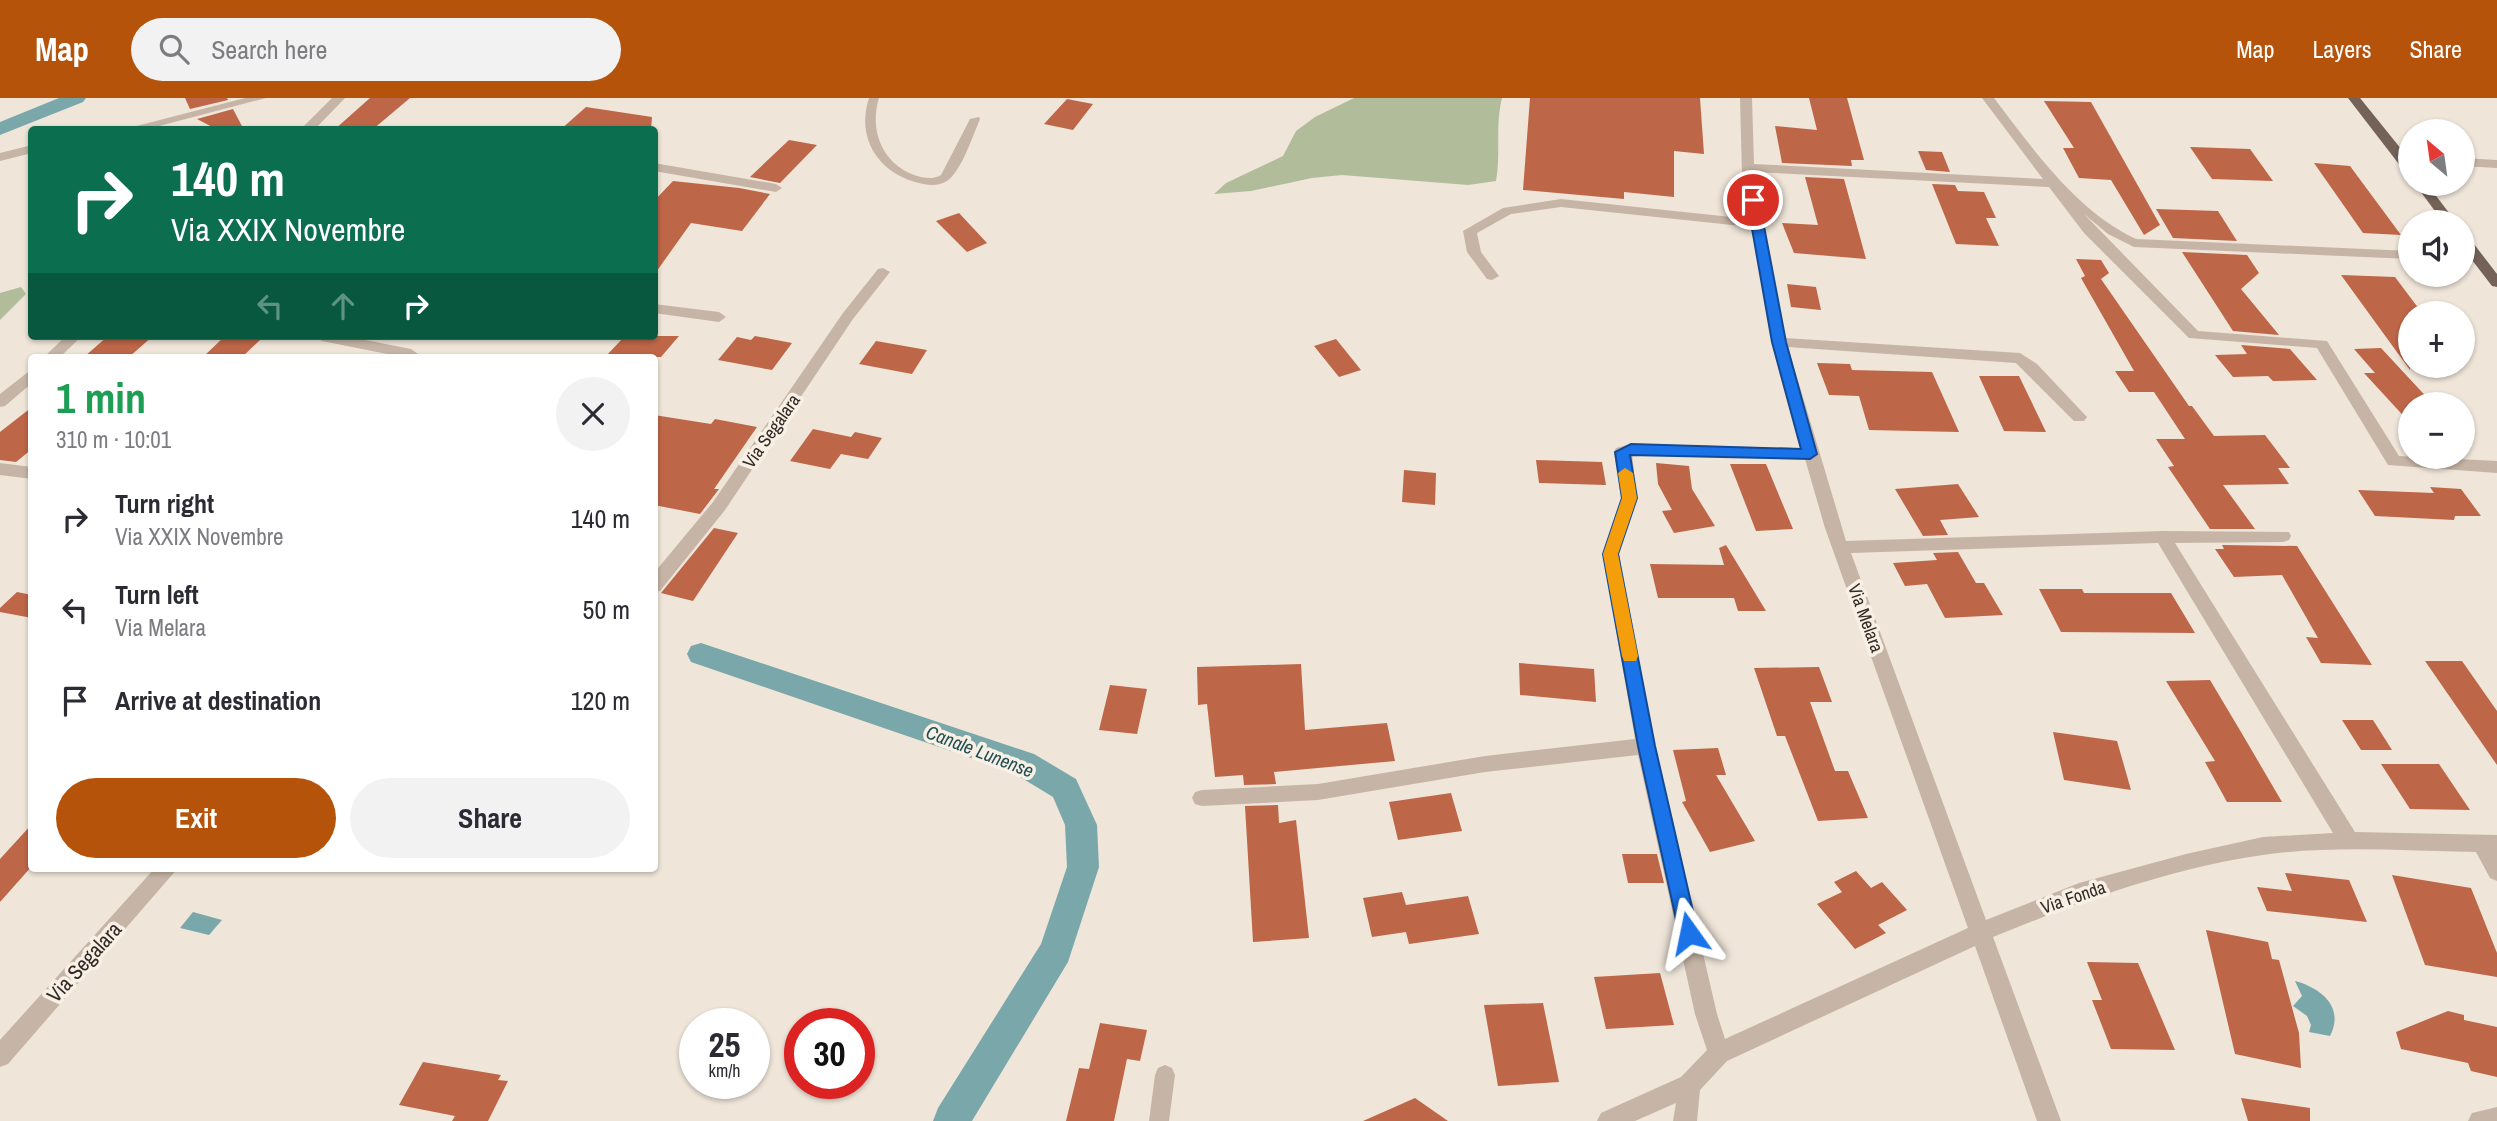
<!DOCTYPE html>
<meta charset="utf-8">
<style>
body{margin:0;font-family:"Archivo Narrow",sans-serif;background:#f2f2f3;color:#2b2b33;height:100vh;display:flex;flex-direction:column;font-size:26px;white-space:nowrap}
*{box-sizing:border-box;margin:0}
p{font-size:23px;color:#7c7c81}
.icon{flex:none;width:38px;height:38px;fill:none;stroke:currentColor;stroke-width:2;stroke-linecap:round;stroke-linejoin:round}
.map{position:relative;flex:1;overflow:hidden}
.details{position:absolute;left:28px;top:256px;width:630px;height:518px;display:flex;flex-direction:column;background:#fff;border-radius:7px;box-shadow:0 2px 5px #0004}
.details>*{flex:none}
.top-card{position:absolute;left:28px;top:28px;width:630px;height:214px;border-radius:7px;box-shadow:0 2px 5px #0004;background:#0b6e4f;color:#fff;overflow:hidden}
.needle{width:46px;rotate:331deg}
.fabs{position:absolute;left:2398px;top:21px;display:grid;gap:14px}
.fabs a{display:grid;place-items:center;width:77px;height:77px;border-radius:50%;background:#fff;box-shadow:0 2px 5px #0004;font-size:35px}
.speed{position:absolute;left:679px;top:910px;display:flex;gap:14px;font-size:35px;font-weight:700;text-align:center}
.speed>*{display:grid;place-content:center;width:91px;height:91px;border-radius:50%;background:#fff;box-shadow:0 2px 5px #0004;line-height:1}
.speed small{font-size:18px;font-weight:400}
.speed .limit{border:10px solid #d22;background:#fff;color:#111}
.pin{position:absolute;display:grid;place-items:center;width:60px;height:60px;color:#fff;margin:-30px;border:4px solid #fff;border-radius:50%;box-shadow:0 2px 7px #0007}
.me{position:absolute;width:77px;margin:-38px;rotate:348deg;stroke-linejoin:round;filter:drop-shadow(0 0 5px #0008)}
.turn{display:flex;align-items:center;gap:24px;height:147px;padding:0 28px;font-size:32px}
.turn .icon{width:91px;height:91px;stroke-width:2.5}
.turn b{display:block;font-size:49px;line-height:60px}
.lanes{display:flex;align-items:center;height:66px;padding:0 28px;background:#0003;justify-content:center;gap:35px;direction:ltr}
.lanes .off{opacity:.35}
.round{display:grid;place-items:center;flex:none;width:74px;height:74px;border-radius:37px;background:#f2f2f3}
.headline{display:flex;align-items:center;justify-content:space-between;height:119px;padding:0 28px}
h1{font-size:42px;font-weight:700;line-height:52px;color:#1e9e55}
.button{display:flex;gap:14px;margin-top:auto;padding:14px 28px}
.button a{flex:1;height:80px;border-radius:42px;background:#b45309;color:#fff;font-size:28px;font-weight:700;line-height:80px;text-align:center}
.button a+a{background:#f2f2f3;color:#2b2b33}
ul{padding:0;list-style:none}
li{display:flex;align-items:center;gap:21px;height:91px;padding:0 28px}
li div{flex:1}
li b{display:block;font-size:26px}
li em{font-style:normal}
header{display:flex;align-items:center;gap:42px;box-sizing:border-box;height:98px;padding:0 35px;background:#b45309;color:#fff}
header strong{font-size:33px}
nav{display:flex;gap:38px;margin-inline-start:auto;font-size:24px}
.search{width:490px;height:63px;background:#f2f2f3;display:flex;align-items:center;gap:18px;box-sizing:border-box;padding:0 24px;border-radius:38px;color:#7c7c81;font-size:26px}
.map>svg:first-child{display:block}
.green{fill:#b1bd9a}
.water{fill:#7aa8aa}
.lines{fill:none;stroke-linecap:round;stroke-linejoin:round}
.canal{fill:#7aa8aa;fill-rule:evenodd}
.building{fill:#be6648}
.service{fill:#c6b5a6;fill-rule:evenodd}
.minor{fill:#c6b5a6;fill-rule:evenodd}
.primary{fill:#746258;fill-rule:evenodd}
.route{fill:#1a73e8;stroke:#114b97;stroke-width:2}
.slow{fill:#f59e0b}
.labels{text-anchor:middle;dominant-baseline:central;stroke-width:7;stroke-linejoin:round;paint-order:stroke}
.street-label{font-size:18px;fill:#332a26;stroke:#f8efe5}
.water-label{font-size:19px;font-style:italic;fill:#1f4e52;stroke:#f8efe5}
.near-street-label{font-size:21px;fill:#332a26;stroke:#f8efe5}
</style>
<header>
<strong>Map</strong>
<div class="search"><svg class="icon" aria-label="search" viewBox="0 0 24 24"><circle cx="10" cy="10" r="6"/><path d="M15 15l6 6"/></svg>Search here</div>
<nav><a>Map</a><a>Layers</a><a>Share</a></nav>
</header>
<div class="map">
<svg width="2497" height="1023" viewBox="0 0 2497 1023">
<rect width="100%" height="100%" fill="#efe5d9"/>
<g class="green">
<path d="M1354,0h148c-7,28 -1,55 -6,83l-28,4 -126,-10 -30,3 -61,13 -37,3 12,-11 57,-27 13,-25 19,-14z"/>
<path d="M21,189l5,7 -26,26v-27z"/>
</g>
<g class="water">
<path d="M193,814l29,8 -13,15 -29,-7z"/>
<path d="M2295,883c26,7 50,26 35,55l-21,-4 2,-7 -4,-9 -14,-10 9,-10z"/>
</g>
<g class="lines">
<g class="canal">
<path d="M59,0h27l-3,4 -83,33v-13z"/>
<path d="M701,545l333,111 42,25 21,46 2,42 -31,95 -96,159h-39l5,-13 103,-164 26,-77 -2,-42 -12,-28 -41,-25 -321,-110 -4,-8 4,-8z"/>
</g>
</g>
<g class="building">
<path d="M185,0h42l1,2 -38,9z"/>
<path d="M370,0h40l-38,32h-38z"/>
<path d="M1530,0h170l4,56 -30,-3v46l-50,-5v7l-101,-9z"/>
<path d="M1809,0h38l17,62h-13l1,6 -70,-3 -7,-37 42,4z"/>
<path d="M1067,1l26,5 -20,26 -29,-6z"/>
<path d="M2044,3l47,1 69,123 -16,10 -33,-55 -32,-2 -16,-30h11z"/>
<path d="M586,9l66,10 -1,13h-91z"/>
<path d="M233,11l11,21h-26l-21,-11z"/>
<path d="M789,42l28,5 -37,38 -30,-6z"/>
<path d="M2190,49l60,2 23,32 -61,-2z"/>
<path d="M1918,53l24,1 8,20 -24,-2z"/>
<path d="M2314,65l36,3 51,69 -38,-2z"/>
<path d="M1805,79l39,2 22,80 -72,-6 -12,-30 36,2z"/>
<path d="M673,83l66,7 31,6 -28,37 -51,-8 -37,52v-74z"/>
<path d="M1932,86l23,1 3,6 26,1 12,26h-10l13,28 -43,-2z"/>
<path d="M2156,111l62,2 19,30 -64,-3z"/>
<path d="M959,115l28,30 -20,9 -31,-31z"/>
<path d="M2182,154l65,3 12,18 -18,16 38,46 -46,-4z"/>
<path d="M2076,161l25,1 8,13 -8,6 88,127h3l22,30 51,-1 25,33h-12l11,16 -66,1 32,44h-45l-42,-62 6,-1 -18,-27h29l-31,-47h-25l-14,-21h19l-53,-93 4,-2z"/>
<path d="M2341,177l54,2 27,36h-12v57z"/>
<path d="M1787,186l29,3 5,23 -30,-3z"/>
<path d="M108,238h45l-24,21h-45z"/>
<path d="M225,238h13l22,4 -18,17h-39z"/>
<path d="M625,238h54l-18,21h-56z"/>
<path d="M755,238l37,7 -20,27 -54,-10 19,-23 14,3z"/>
<path d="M1336,241l25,31 -22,7 -25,-31z"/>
<path d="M876,243l51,9 -15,24 -53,-10z"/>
<path d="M2241,247l49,4 27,31 -44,1 -5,-5 -35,1 -18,-22 32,-1z"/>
<path d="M2381,250l52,56h-23v19l-46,-50h11l-21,-24z"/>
<path d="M1817,265l33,1 2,6 80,2 27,60 -90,-2 -10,-34 -30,-1z"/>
<path d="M1979,278h40l27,56 -42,-1z"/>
<path d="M32,309v42l-16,13 -16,-2v-28z"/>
<path d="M654,317l57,9 4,-5 42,8 -43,62h5l-19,25 -46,-9z"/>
<path d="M813,331l38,8 4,-5 27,6 -14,21 -27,-5 -11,15 -40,-8z"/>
<path d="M1536,362l66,2 4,23 -67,-2z"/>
<path d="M1656,365l33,3 3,23 23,37 -41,7 -12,-22 10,-1 -14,-26z"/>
<path d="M1730,366h36l27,65 -37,2z"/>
<path d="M1404,372l32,3 -1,32 -33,-3z"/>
<path d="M1958,386l21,33 -39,3 8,15 -25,1 -28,-47z"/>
<path d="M2430,389l31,2 20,27h-26l-1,4 -79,-4 -17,-26 76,3z"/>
<path d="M714,430l24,5 -45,68 -32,-8z"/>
<path d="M1726,447l40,66h-28l-4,-13h-76l-8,-34 74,1 -5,-17z"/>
<path d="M2222,447l75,1 75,119 -51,-2 -15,-26 12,1 -36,-63 -48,2 -19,-28h9z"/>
<path d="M1958,454l18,31h8l19,32 -58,3 -18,-34 -22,2 -12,-23 44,-3 -4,-7z"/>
<path d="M2039,491h43l2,4h87l24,40 -134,-1z"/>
<path d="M17,494l15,3v23l-32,-6v-4z"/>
<path d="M2425,563h37l35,50v54z"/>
<path d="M1519,565l75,6 2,33 -76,-7z"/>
<path d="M1301,566l4,66 82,-7 8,38 -121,11 2,12 -32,1 -1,-10 -28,2 -8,-73 -9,1 -1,-38z"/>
<path d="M1819,569l13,35h-22l25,69h13l20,47 -50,3 -33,-85h-8l-23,-68z"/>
<path d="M2210,582l31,52 41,70h-55l-22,-40 10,-1 -49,-80z"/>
<path d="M1110,587l37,4 -10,45 -38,-4z"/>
<path d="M2342,622h31l19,30h-31z"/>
<path d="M2053,634l64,9 14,49 -67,-10z"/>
<path d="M1718,650l8,27h-10l39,66 -45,11 -28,-50 4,-1 -13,-51z"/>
<path d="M2381,666h58l31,46 -60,-1z"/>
<path d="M1451,695l11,38 -64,9 -9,-38z"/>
<path d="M1278,707l1,18 17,-3 13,118 -56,4 -8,-136z"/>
<path d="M32,726v42l-32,36v-43z"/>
<path d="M1622,756h35l7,29h-36z"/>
<path d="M1856,773l15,17 11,-6 25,28 -29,15 8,8 -31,16 -38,-45 25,-12 -8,-10z"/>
<path d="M2285,775l64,7 18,42 -100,-11 -10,-24 35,4z"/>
<path d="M2392,777l79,13 26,65v24l-72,-12z"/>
<path d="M1402,794l4,13 62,-9 11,38 -70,10 -3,-12 -34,5 -9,-39z"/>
<path d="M2206,832l62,12 4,17 7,1 20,73 2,35 -66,-14z"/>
<path d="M2087,864l51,1 37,87 -64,-1 -19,-49h10z"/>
<path d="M1660,875l14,52 -68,4 -12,-52z"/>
<path d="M1543,905l16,79 -61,4 -14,-81z"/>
<path d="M2448,913l16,4v5l33,7v50l-26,-6 -3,-8 -67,-14 -5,-17z"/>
<path d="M1100,925l47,7 -7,31 -13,-2 -13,62h-48l13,-53 10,1z"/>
<path d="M423,964l78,13 -3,5 10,1 -20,40h-36l3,-5 -56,-11z"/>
<path d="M1415,1000l33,23h-85z"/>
<path d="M2241,1000l69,10v13h-62z"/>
</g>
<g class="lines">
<g class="service">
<path d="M869,0h10c-10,32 3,65 35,77 10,3 18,5 27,0l29,-56 9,-2 1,2c-7,16 -19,53 -33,62 -9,6 -22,4 -32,1 -38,-11 -59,-45 -46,-84z"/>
<path d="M1165,967l7,3 3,7 -6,46h-20l6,-46 3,-7z"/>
</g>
<g class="minor">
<path d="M245,0h21l-122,32h-23z"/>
<path d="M332,0h13l-31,32h-14z"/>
<path d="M1740,0h12l2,66 289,15 -61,-81h12c39,51 82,113 142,141l274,12v8l-276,-12 -26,-13 -24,-20 114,117 129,10 72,115 98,5v12l-109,-8 -71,-117 -128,-10 -105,-105 -35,-46 -295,-15 31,166 235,15 17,11 50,53 -3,4h-10l-58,-58 -228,-16 58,194 317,-10 126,1 2,4 -2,4 -6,2 -108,1 180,289 142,3v46l-7,-3 -14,-26c-70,-1 -144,-7 -213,3 -93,13 -184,47 -270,82l68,184h-24l-62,-175 -248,115 -27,29 -3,31h-24l3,-18 -41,18h-38l4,-8 80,-36 26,-27 -12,-36 -57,-259 -153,17 -167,28 -116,6 -7,-2 -3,-6 3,-6 7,-2 116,-6 167,-28 150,-17 -32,-185 18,-56 -7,-46 2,-4 15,-4 171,4 -30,-106 -21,-115 -190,-20 -50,7 -34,19 4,19 18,24 -7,4 -5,-1 -20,-27 -4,-21 40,-23 58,-9 189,20 -8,-44zM1632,356l173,5 20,69 143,400 -243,111 -8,-25 -62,-268 -36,-192 18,-56zM2158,445l175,290 -70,4 -77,17 -107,29 -93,37 -135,-367z"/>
<path d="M32,47v8l-32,8v-8z"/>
<path d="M2462,60l35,2v8l-35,-2z"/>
<path d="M654,65l122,21 6,4 -6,4 -122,-21z"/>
<path d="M2462,155l15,1 7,4 -7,4 -15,-1z"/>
<path d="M883,170l7,4 -37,47 -128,191 -65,81 -6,1v-19l59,-71 130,-189 35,-44z"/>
<path d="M654,206l65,8 7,5 -7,5 -65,-9z"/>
<path d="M66,238h16l-22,21h-16z"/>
<path d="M315,238h30l66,13 7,5 -2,3h-14l-80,-16z"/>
<path d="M32,271v14l-27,23 -5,1v-13z"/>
<path d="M0,365l32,4v12l-32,-4z"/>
<path d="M155,770h23l-170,196 -8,3v-27z"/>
<path d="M2497,1009v14h-29l4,-8z"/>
</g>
<g class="primary">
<path d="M2348,0h12l50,62v13l-5,-1z"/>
<path d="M2415,86h12l29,38h-13z"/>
<path d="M2462,136l5,1 30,39v13l-5,-1 -30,-39z"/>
</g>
</g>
<path class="route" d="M1753,98l6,4 27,142 31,112 -7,5 -180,-4 7,43 -19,56 37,192 43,187 -3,7 -6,2 -7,-2 -3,-7 -41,-187 -35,-192 19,-56 -7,-46 16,-8 170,5 -29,-107 -25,-142z"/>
<path class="slow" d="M1625,370l8,5 4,25 -19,56 20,102 -2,5h-12l-2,-5 -19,-102 19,-56 -4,-25z"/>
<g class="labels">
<g class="street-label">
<text transform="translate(771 333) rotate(-55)">Via Segalara</text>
<text transform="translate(1866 520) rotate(70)">Via Melara</text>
<text transform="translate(2073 799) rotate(-19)">Via Fonda</text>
</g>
<g class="water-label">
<text transform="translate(980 653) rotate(21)">Canale Lunense</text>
</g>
<g class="near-street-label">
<text transform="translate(84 864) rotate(-48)">Via Segalara</text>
</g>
</g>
</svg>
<div class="fabs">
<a><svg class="needle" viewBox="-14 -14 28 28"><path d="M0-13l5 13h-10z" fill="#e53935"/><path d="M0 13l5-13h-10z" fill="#7c7c81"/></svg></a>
<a><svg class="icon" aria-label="sound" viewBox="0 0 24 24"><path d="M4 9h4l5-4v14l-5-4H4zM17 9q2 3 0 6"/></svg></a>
<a>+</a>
<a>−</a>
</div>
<div class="speed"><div>25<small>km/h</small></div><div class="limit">30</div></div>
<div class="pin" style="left:1753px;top:102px;background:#d93025"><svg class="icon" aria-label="arrive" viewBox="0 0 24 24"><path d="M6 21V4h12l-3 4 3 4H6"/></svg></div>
<svg class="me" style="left:1689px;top:835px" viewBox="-20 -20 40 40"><path d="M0-17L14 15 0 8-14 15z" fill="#1a73e8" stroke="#fff" stroke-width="4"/></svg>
<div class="top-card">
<div class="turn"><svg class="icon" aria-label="right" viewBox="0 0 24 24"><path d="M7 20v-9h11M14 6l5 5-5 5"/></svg><div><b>140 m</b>Via XXIX Novembre</div></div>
<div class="lanes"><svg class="icon off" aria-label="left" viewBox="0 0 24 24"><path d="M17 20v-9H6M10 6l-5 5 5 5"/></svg><svg class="icon off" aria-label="ahead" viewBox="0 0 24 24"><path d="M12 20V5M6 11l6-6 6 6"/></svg><svg class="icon" aria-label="right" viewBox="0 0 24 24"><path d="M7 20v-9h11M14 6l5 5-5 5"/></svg></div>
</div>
<section class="details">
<div class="headline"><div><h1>1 min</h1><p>310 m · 10:01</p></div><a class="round"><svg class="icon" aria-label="close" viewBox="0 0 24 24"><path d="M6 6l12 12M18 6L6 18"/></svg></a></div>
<ul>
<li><svg class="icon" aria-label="right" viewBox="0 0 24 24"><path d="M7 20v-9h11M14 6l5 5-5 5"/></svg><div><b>Turn right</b><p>Via XXIX Novembre</p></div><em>140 m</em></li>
<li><svg class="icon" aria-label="left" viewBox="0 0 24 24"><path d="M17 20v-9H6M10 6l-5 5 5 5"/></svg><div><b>Turn left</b><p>Via Melara</p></div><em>50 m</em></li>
<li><svg class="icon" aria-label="arrive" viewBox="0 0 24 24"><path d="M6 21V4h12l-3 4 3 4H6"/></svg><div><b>Arrive at destination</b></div><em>120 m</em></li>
</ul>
<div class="button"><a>Exit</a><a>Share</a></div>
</section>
</div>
